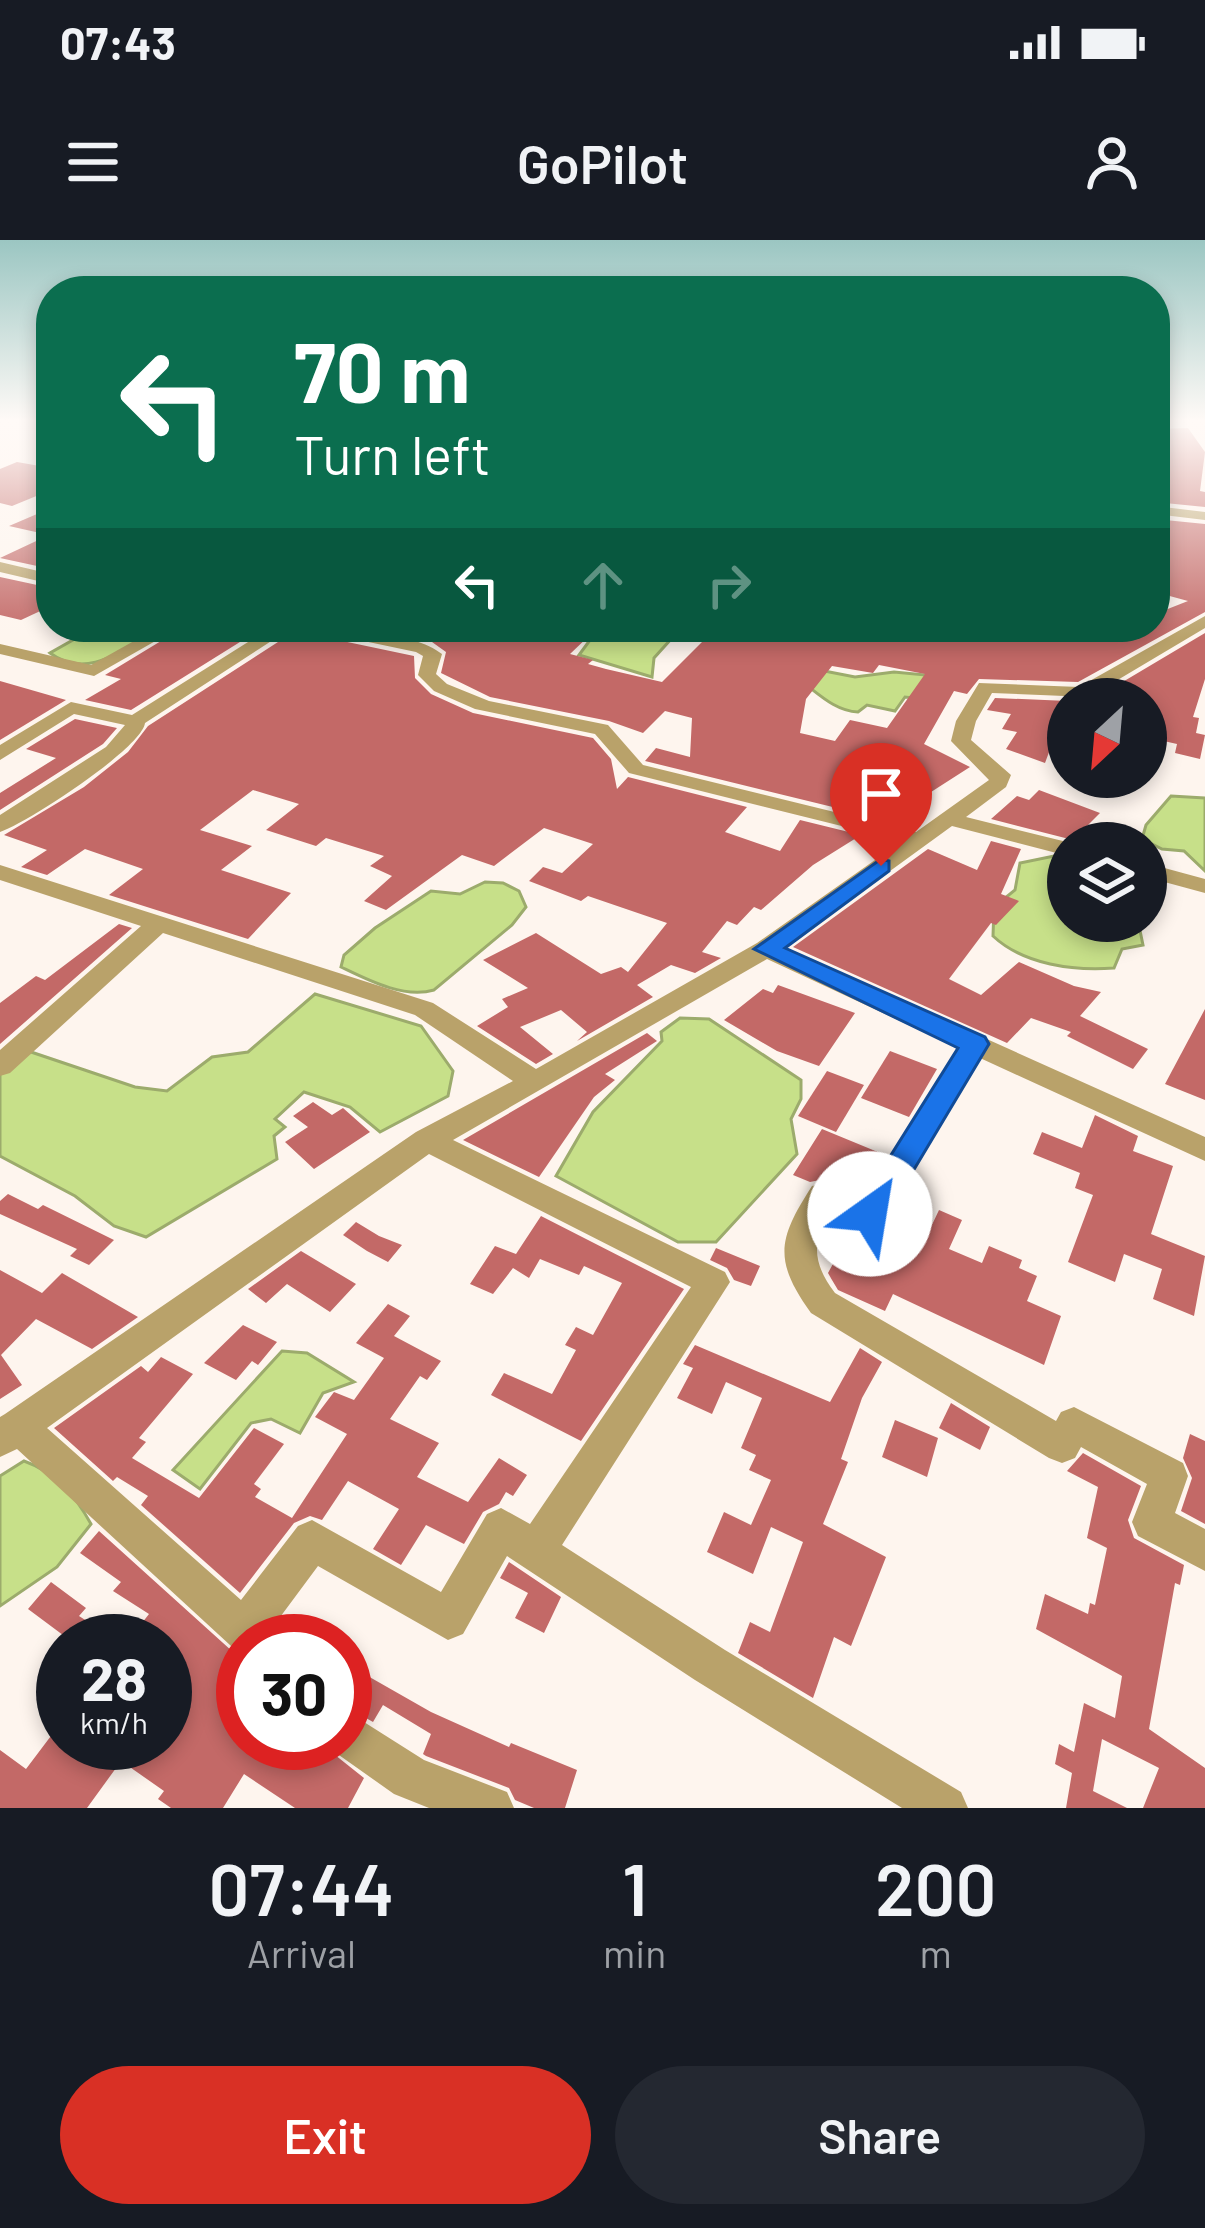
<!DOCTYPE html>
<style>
body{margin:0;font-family:Barlow,sans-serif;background:#242831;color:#f1f3f6;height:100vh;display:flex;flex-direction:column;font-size:45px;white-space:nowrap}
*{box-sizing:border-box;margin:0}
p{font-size:39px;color:#9ea1a6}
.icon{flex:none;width:66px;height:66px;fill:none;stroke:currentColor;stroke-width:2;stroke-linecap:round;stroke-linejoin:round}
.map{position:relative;height:1568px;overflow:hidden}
.drawer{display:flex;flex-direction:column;background:#171b24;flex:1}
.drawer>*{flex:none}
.top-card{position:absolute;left:36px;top:36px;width:1134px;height:366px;border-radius:48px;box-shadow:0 6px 18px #0003;background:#0b6e4f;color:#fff;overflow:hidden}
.needle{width:78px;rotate:206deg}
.buttons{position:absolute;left:1047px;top:438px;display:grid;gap:24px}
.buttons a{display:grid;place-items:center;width:120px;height:120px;border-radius:50%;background:#171b24;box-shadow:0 6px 18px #0003;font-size:60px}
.speed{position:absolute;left:36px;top:1374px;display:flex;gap:24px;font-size:60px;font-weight:700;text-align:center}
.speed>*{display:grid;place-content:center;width:156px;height:156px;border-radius:50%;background:#171b24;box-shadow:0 6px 18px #0003;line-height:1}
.speed small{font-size:30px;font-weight:400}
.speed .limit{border:18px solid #d22;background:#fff;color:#111}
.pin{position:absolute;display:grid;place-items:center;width:102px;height:102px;color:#fff;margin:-123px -51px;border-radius:50% 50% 50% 0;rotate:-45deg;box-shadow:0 0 12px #0007}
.pin .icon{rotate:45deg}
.me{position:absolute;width:132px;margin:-66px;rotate:32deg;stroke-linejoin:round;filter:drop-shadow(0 0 9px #0008)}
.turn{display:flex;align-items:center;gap:42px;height:252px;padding:0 60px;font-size:54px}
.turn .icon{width:156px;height:156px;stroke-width:2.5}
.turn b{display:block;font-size:84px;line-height:102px}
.lanes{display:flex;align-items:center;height:114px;padding:0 60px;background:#0003;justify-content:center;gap:60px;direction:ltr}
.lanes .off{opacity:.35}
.eta{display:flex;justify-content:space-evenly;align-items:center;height:204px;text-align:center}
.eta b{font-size:72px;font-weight:600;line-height:84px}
.action{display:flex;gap:24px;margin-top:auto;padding:24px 60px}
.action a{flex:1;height:138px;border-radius:72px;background:#d93025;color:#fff;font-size:48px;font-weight:600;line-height:138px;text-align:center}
.action a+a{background:#242831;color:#f1f3f6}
.status{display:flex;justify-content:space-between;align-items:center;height:84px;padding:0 60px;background:#171b24;direction:ltr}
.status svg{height:33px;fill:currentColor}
header{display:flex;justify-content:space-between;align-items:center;height:156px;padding:0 60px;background:#171b24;font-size:54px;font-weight:600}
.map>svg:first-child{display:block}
.water{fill:#c7e089;stroke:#9cab6c;stroke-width:3}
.building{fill:#c36967;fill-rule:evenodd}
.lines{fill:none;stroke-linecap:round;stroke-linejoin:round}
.street{fill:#b9a26a;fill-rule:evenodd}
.route{fill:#1a73e8;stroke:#114b97;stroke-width:3}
</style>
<div class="status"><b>07:43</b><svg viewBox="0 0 49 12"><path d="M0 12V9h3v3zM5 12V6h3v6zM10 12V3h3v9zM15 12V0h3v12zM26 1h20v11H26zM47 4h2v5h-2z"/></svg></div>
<header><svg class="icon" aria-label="menu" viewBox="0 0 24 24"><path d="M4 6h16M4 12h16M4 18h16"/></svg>GoPilot<svg class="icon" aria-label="person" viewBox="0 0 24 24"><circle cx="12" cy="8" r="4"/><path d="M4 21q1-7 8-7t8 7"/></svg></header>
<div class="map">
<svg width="1205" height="1568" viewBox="0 0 1205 1568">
<rect width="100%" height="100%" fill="#fef5ee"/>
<g class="water">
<path d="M96,387h55l3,6c-33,18 -68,47 -104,20z"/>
<path d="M575,387h107l-28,31 -2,19 -73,-22 17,-23z"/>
<path d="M814,429l41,8 39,-5 32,3 -2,24 -19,-2 -10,14 -28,-6 -9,7c-20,-1 -35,-14 -49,-25z"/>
<path d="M1171,556l34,2v73l-21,-20 -22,-2 -20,-10 4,-14z"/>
<path d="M1059,615l9,2v64h70l5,24 -21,4 -8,19c-40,3 -90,-3 -121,-32l1,-29 21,-17 5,-27z"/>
<path d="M485,642l18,1 16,8 7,16 -14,18 -78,65c-30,9 -66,-10 -93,-23l3,-12 31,-27 56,-37 29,3z"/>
<path d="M315,754l106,32 32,45 -5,25 -68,36 -30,-25 -46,-15 -29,27 10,8 -11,9 3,23 -131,78 -32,-11 -39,-30 -75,-40v-86l31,-18 104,35 32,4 45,-34 36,-5z"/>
<path d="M680,778l29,1 92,61v19l-10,20 6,35 -81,88h-38l-122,-66 37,-64 69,-71 -1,-9z"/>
<path d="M282,1111l25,2 47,29 -31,11 -23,40 -29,-14 -20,4 -51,66 -27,-19z"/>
<path d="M24,1221c31,11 51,34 67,63l-34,43 -57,39v-130z"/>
</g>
<g class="building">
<path d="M1188,188l17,24 -5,39 5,1v15l-50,-5 7,-25 -7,-1v-47z"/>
<path d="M17,222l34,6v22l-39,16 -12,-3v-34z"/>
<path d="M51,268v61l-51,-11 49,-23 -40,-9z"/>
<path d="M1155,279l50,5v88l-127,70 -99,-3 -12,15 -13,-3 -30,53 46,23 -53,34 -8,-3 -23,22 -241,-59 11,-13 34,9 2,-39 -27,-7 -22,22 -34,-12 -119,-24 -49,-24 5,-21 -14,-10 -62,-15h195l27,6 -22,21 23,6 -5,4 18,5 56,13 40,-40 -32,-6 1,-9h484v-13l33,-13 -33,-9v-20l12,-16 -12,-2zM879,425l46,9 -38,54 -37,-8 -15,21 -35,-8 6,-34 26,-33 41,7z"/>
<path d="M0,337l51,11v18l-30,14 -21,-5z"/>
<path d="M184,387h80l-133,83 -46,-10 36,-21 -16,-4z"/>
<path d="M295,391l119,25 1,22 16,16 42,19 120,25 18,21 6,30 11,-12 119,30 -22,25 55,19 20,-31 61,15 -48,30 -52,45 -7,-3 -17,18 -10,-4 -25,31 19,6 -26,15 -24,-8 -34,20 16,12 -76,44 10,-9 -26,-22 -41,17 33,27 -17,10 -59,-38 31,-19 -6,-8 26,-11 -45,-28 53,-27 65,41 20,-7 7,5 39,-49 -79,-27 -7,5 -52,-20 14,-14 19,6 31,-29 -49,-16 -50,38 -32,-11 -76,55 -22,-9 28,-25 -22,-10 14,-10 -58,-18 -10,8 -50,-16 33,-26 -46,-14 -53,40 52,16 -31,24 70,23 -43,46 -139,-44 34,-26 -58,-20 -38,26 -26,-8 26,-17 -43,-15 80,-48 44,-35 20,-26z"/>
<path d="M1205,393v46l-12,38 6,1 -3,15 9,2 -5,24 -25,-6 2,-9 -31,-7v-38h-52z"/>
<path d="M0,441l66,19 -66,40z"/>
<path d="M995,458l73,3 -23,62 -39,-14 11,-17 -15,-3 9,-15 -24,-4z"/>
<path d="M75,479l42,9 -14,16 -103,66v-17l56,-35 -30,-9z"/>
<path d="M1039,550l61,23 -27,27 -82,-21 26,-23 12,4z"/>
<path d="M991,601l30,8 -20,45 18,7 -23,24 -5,-2 -42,56 32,16 38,-33 55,24 27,6 -21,24 68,33 -15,20 -66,-33 4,-4 -40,-14 -24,25 -214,-96 135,-98 49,21z"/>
<path d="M119,684l13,4 -132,116v-41l36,-27 9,4z"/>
<path d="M778,745l77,28 -36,53 -42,-15 -53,-31 39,-31 10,4z"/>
<path d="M1205,769v91l-40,-16z"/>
<path d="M647,793l10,8 -52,33 10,6 -21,17 -55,80 -76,-37z"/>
<path d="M890,811l47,18 -28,48 -48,-19z"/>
<path d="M827,831l37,14 -28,47 -38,-16z"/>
<path d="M313,862l19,13 11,-7 27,24 -56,37 -29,-27 23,-15 -15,-11z"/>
<path d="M1095,875l43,21 -5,15 40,15 -22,68 54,22 -11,60 -41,-17 9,-30 -38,-15 -9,28 -47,-20 25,-67 -18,-7 5,-15 -47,-19 9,-22 40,16z"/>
<path d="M822,889l63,26 -24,37 -36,-13 -15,3 -17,-7z"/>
<path d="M8,954l30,15 5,-4 71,35 -25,25 -19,-9 7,-7 -77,-35v-13z"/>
<path d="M939,970l23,10 -13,29 33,14 7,-17 33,14 -3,8 18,8 -10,25 34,15 -17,49 -151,-71 -8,17 -47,-21 -6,-10 -4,-7 12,-22 42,19 16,-32 23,10z"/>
<path d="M541,976l143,73 -103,152 -90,-46 13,-22 48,21 24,-44 -11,-5 11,-18 17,8 29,-52 -38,-17 -5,9 -39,-16 -11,19 -16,-10 -20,26 -23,-10 25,-38 21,8z"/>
<path d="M832,977l22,9 -18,33 -14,-7z"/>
<path d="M356,982l23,14 23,9 -14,17 -21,-11 -24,-16z"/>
<path d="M716,1008l44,18 -9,20 -17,-6 -7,-12 -17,-8z"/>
<path d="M301,1011l55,33 -26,28 -43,-28 -21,19 -18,-14z"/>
<path d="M0,1030l42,23 20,-20 76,44 -46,32 -56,-30 -35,36 21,30 -22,14z"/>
<path d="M388,1064l22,12 -16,20 47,25 -14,19 -7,-4 -30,43 49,24 -22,34 51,25 31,-44 28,17 -14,21 -7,-4 -7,12 -16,8 -19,32 -38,-19 -25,40 -28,-16 26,-40 -51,-28 -26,39 -12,-4 -16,7 -54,70 -99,-88 7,-9 -31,-19 -4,4 -59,-53 87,-62 7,6 13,-15 32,17 -54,64 7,4 -14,16 67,40 55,-70 30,16 -30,40 7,5 -6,8 37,21 55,-84 -32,-17 19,-25 20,8 30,-42 -28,-15z"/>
<path d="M243,1085l34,17 -19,23 -6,-4 -16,19 -32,-17z"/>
<path d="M695,1105l135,57 30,-54 22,14 -20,36 -21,61 7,3 -25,62 63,33 -35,89 -17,-9 -21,61 -75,-45 12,-31 20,10 33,-90 -32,-15 -18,47 -46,-22 17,-40 27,13 20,-45 -22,-10 7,-15 -15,-7 21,-50 -36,-16 -14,32 -35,-16 16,-30 -10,-4z"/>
<path d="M951,1163l39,24 -10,23 -41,-22z"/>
<path d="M895,1180l43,18 -11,39 -45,-20z"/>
<path d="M1190,1194l15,7v83l-24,-13 11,-33 -9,-20z"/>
<path d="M1083,1213l58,33 -13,34 6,18 50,27 -4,20 -5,-2 -26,146 56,39v40h-62l16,-40 -57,-29 -9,52 34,17h-61l6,-35 -17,-9 4,-20 15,8 10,-49 31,15 7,-42 -86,-47 9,-35 43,20 2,-11 5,2 12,-57 -20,-10 11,-51 -31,-16z"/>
<path d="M99,1291l144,130v82h77l44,35 -16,30h-53l-51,-34 -21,34h-52l-13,-9 6,-8 -40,-28 14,-20h27v-102h-37l21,-27 -36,-23 8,-9 -41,-29z"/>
<path d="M509,1322l52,35 -17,36 -29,-15 13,-25 -28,-15z"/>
<path d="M51,1342l35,26 -7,8 39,25h-47l-43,-32z"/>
<path d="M359,1431l72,41 78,35 2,-4 66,27 -12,38h-31l-19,-8 -6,-12 -83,-32 -3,-2 8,-20 -48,-29 -10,17 -28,-16z"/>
<path d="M63,1480v23h41l20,14 -37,51h-87v-58l26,19z"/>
</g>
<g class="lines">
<g class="street">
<path d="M1155,266l50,6v8l-50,-6z"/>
<path d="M0,322l51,12v10l-51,-12z"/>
<path d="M1205,376v12l-116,69 -97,-4 -16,28 -5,19 40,35 -5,12 -40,30 105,26 -3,13 -116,-30 -168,122 421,189v24l-225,-103 -99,165 -11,4 -40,-16c-19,32 -17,53 5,82l221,128 5,-9 13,-5 109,56 5,13 -13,37 30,16v42l-67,-35 -6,-14 15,-38 -66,-37 -6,11 -13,5 -13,-5 -238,-145c-38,-53 -33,-74 1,-127l11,-3 40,15 95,-150 -191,-89 -314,181 272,132 5,10 -168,263 163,105 236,142 7,16h-66l-207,-128 -188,-124 -44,78 -15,6 -130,-74 -46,62 5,13h-34v16l-226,-208 -17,8v-40l5,-3 411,-282 97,-51 -98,-66 -252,-82 -153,140 -10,3v-26l141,-124 -141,-46v-15l433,138 103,66 221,-126 145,-102 -273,-68 -34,-39 -120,-25 -41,-18 -16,-16 5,-19 -7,-4 -119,-25c37,0 117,4 145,27l-6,20 11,10 42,17 119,24 35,40 273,67 73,-52 -38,-39 5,-20 23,-38 100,4zM429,914l262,133 -161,237 -29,-16 -14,6 -46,78 -129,-72 -14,6 -57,74 -194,-172z"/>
<path d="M159,387h21l-86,49 -94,-22v-10l91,21z"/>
<path d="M272,387h21l-148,96c-3,25 -118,100 -145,109v-17l106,-68 19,-22 -51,-11 -74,46v-15l71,-43 61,13z"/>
<path d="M1146,623l59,16v14l-59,-16z"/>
<path d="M345,1470l79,50 83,32 7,16h-85l-35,-14 -65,-46 -2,-5h18z"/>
</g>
</g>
<linearGradient id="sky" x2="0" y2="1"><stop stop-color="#9bc6c2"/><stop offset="0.45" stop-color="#fffaf7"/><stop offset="1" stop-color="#fffaf7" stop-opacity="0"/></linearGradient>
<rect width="1205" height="401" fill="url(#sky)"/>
<path class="route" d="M881,619l8,2v10l-104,77 200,89 4,7 -107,179 -12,4 -11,-4 -5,-9 104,-166 -204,-99z"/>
</svg>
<div class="buttons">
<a><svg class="needle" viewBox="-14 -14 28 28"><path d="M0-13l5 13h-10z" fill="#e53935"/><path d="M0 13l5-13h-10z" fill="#9ea1a6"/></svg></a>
<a><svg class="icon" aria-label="layers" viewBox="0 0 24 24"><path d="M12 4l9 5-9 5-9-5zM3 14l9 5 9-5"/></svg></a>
</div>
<div class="speed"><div>28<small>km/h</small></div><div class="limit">30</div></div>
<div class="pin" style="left:881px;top:626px;background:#d93025"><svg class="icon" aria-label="arrive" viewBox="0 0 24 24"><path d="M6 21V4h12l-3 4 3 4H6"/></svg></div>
<svg class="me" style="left:870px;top:974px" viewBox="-20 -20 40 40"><circle r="19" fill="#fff"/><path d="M0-13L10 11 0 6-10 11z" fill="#1a73e8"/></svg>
<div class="top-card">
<div class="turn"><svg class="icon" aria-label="left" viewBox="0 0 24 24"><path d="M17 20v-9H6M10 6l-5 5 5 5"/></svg><div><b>70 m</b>Turn left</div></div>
<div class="lanes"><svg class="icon" aria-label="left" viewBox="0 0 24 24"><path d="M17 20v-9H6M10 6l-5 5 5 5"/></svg><svg class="icon off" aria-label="ahead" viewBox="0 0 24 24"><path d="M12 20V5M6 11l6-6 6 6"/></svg><svg class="icon off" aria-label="right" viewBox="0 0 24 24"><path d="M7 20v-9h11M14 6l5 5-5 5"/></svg></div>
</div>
</div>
<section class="drawer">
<div class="eta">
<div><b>07:44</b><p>Arrival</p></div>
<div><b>1</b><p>min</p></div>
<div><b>200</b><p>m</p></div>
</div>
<div class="action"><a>Exit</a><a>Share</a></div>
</section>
